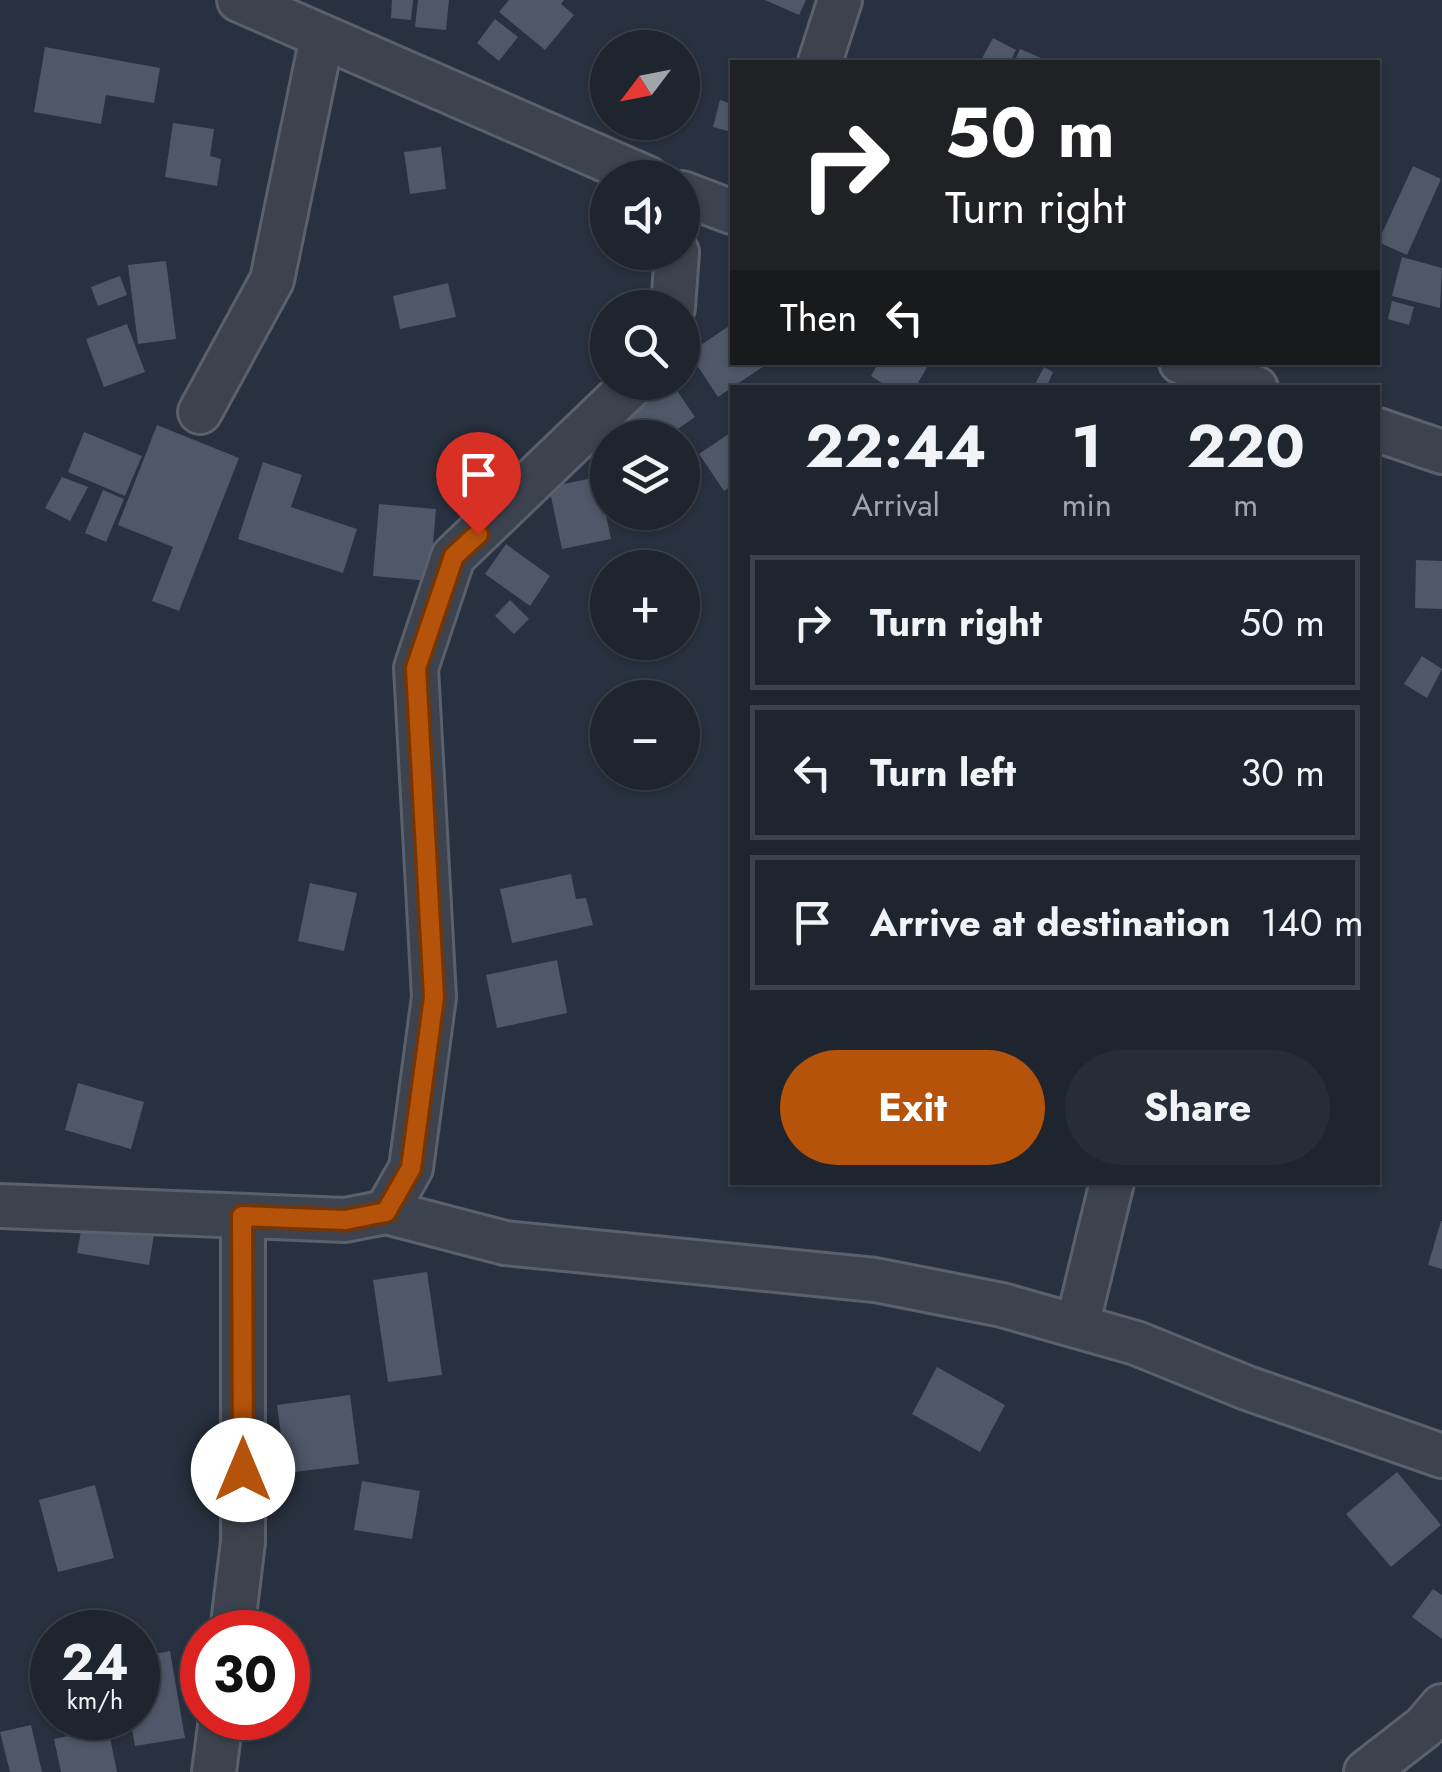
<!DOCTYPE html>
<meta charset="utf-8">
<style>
body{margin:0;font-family:Jost,sans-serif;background:#262d37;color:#f1f3f6;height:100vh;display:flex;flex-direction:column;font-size:38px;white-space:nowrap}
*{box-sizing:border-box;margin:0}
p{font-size:32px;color:#a1a5aa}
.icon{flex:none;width:55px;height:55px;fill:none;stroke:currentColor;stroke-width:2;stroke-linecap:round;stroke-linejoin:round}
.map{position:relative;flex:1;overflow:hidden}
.drawer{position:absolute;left:730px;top:385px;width:650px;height:800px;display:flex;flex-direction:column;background:#1e252f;border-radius:0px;box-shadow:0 2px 8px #0004,0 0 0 2px #3c424b}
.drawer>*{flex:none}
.top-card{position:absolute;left:730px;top:60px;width:650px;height:305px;border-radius:0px;box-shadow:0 2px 8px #0004,0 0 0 2px #3c424b;background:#202124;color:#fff;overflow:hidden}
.needle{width:65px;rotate:238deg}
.buttons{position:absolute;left:590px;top:30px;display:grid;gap:20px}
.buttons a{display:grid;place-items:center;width:110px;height:110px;border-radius:50%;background:#1e252f;box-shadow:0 2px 8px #0004,0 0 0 2px #3c424b;font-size:50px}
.speed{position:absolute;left:30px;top:1610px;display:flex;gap:20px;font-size:50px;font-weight:700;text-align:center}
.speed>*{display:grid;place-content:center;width:130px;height:130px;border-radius:50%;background:#1e252f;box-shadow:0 2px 8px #0004,0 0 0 2px #3c424b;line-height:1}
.speed small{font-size:25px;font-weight:400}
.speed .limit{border:15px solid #d22;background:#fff;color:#111}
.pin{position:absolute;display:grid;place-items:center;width:85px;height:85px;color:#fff;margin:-102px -42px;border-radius:50% 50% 50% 0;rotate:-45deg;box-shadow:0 0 10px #0007}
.pin .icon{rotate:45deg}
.me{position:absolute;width:110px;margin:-55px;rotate:0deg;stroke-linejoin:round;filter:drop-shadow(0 0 8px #0008)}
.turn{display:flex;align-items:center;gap:35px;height:210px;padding:0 50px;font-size:45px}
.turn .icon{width:130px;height:130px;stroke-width:2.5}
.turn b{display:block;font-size:70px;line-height:85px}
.then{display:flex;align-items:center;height:95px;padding:0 50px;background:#0003;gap:20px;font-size:38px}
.eta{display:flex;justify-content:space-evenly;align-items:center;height:170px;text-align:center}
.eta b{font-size:60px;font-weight:700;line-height:70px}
.cta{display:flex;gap:20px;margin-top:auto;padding:20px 50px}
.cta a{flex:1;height:115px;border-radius:60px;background:#b45309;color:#fff;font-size:40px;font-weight:700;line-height:115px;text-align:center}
.cta a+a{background:#262d37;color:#f1f3f6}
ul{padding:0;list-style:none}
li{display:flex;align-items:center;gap:30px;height:135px;margin:0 20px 15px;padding:0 30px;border:5px solid #3c424b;border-radius:0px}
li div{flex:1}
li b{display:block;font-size:38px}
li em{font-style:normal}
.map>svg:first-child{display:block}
.building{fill:#4e5868}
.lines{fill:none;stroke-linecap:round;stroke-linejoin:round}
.minor-casing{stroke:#5a616d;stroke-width:48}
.minor{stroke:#3c434f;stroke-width:42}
.route-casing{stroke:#753606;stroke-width:25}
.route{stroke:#b45309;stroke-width:18}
</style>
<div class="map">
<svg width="1442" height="1772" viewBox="0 0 1442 1772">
<rect width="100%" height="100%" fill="#28313f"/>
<g class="building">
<path d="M392,0h21l-2,20 -20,-2z"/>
<path d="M418,0h31l-3,30 -31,-3z"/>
<path d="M509,0h55l-3,4 13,11 -29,35 -46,-38z"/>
<path d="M765,0h41l-7,15z"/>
<path d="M495,19l23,18 -19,24 -22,-18z"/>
<path d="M993,38l23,12 -6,12h-30z"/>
<path d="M45,47l115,21 -6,35 -48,-8 -5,29 -67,-12z"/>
<path d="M1020,49l31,13h-37z"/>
<path d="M720,100l12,4v28l-19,-5z"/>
<path d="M173,123l41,6 -4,27 11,3 -4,27 -52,-9z"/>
<path d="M441,147l5,42 -36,5 -6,-42z"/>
<path d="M1413,166l28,13 -34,76 -29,-13z"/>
<path d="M1402,257l40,11 -2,40 -48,-12z"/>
<path d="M166,261l10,78 -38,5 -10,-79z"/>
<path d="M120,276l7,19 -29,11 -7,-19z"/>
<path d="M448,283l8,34 -56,12 -7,-33z"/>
<path d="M1392,301l22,6 -5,18 -21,-6z"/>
<path d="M127,324l18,48 -41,15 -18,-48z"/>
<path d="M732,324v38h38l-52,35 -29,-44z"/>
<path d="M879,362h51l-15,26h-25l-19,-12z"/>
<path d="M1044,367l9,5 -7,16h-13z"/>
<path d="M671,382l24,35 -30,21h-29l-16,-22z"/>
<path d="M157,425l82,33 -60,153 -27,-10 21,-54 -55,-22z"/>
<path d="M84,432l58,24 -17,40 -57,-24z"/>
<path d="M730,433l2,52 -8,6 -25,-37z"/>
<path d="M263,462l39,13 -11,32 66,22 -14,44 -105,-34z"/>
<path d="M62,477l26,10 -18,34 -25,-13z"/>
<path d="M598,477l13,62 -49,10 -13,-62z"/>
<path d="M103,490l21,9 -18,43 -21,-9z"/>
<path d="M379,504l57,5 -6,72 -57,-5z"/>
<path d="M506,544l44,32 -20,30 -45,-32z"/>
<path d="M1416,560l26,1v48l-27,-1z"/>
<path d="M510,600l19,19 -15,15 -19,-18z"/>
<path d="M1422,656l20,13 -15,29 -23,-14z"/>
<path d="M571,874l5,25 10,-1 7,27 -81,18 -12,-54z"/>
<path d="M310,883l47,10 -13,58 -46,-10z"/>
<path d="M557,960l10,53 -70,15 -11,-53z"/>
<path d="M78,1083l66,19 -13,47 -66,-19z"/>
<path d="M85,1210l71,12 -7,43 -72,-12z"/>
<path d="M1441,1221h1v48l-14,-4z"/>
<path d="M427,1272l15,103 -54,7 -15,-102z"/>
<path d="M937,1367l68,38 -25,47 -68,-38z"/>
<path d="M350,1395l9,69 -73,9 -9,-68z"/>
<path d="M1397,1472l44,53 -50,42 -45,-53z"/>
<path d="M362,1481l58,10 -8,48 -58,-9z"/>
<path d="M95,1485l19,73 -56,14 -19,-72z"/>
<path d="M1433,1589l9,6v44l-30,-22z"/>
<path d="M170,1651l15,87 -50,8 -5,-28h8v-61z"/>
<path d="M31,1725l11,47h-32l-10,-40z"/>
<path d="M108,1728l9,44h-56l-7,-33z"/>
</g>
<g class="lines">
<g class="minor-casing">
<g id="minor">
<path d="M239,0l408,178"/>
<path d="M820,62l20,-62"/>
<path d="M682,193l50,19"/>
<path d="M673,308l4,-56"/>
<path d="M1181,362l75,26"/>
<path d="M200,412l72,-132 50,-243"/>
<path d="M1378,430l64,22"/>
<path d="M0,1206l345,14 41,-8 119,31 370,37 127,25 134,38 111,45 195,68"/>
<path d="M386,1212l25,-44 23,-171 -18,-329 37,-111 182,-175"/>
<path d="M1077,1326l35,-144"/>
<path d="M232,1632l11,-90v-326"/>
<path d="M214,1772l7,-54"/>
<path d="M1366,1772l58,-45 18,-21"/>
</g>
</g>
<use href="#minor" class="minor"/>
</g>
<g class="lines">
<g class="route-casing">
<path id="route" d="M243,1470l-1,-254 103,4 41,-8 25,-44 23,-171 -18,-329 38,-112 24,-22"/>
</g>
<use href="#route" class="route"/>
</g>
</svg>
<div class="buttons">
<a><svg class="needle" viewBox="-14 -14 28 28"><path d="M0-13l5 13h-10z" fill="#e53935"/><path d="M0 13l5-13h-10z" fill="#a1a5aa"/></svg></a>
<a><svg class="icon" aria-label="sound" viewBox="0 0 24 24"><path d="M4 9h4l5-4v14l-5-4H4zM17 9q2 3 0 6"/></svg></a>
<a><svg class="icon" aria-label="search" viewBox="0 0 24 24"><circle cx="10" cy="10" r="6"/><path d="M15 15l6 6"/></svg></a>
<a><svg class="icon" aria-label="layers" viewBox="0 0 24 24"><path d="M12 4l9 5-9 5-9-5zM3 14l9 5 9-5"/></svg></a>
<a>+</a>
<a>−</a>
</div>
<div class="speed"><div>24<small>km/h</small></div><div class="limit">30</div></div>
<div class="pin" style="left:478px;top:534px;background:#d93025"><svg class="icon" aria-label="arrive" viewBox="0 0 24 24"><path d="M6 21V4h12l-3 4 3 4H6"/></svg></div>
<svg class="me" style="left:243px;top:1470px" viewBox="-20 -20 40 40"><circle r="19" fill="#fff"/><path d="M0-13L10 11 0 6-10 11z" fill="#b45309"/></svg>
<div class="top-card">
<div class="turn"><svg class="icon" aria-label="right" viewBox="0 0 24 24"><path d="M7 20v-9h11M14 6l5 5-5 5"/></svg><div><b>50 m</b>Turn right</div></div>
<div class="then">Then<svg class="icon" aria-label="left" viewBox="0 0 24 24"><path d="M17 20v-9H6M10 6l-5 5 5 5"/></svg></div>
</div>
<section class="drawer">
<div class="eta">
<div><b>22:44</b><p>Arrival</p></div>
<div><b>1</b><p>min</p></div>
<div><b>220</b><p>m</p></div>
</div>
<ul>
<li><svg class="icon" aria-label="right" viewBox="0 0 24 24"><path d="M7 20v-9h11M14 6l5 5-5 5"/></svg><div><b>Turn right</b></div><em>50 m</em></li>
<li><svg class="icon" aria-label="left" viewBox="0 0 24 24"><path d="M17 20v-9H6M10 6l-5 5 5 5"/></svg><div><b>Turn left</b></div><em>30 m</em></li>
<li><svg class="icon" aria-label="arrive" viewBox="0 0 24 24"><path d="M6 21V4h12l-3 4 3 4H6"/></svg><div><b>Arrive at destination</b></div><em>140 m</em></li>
</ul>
<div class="cta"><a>Exit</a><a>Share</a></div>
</section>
</div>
